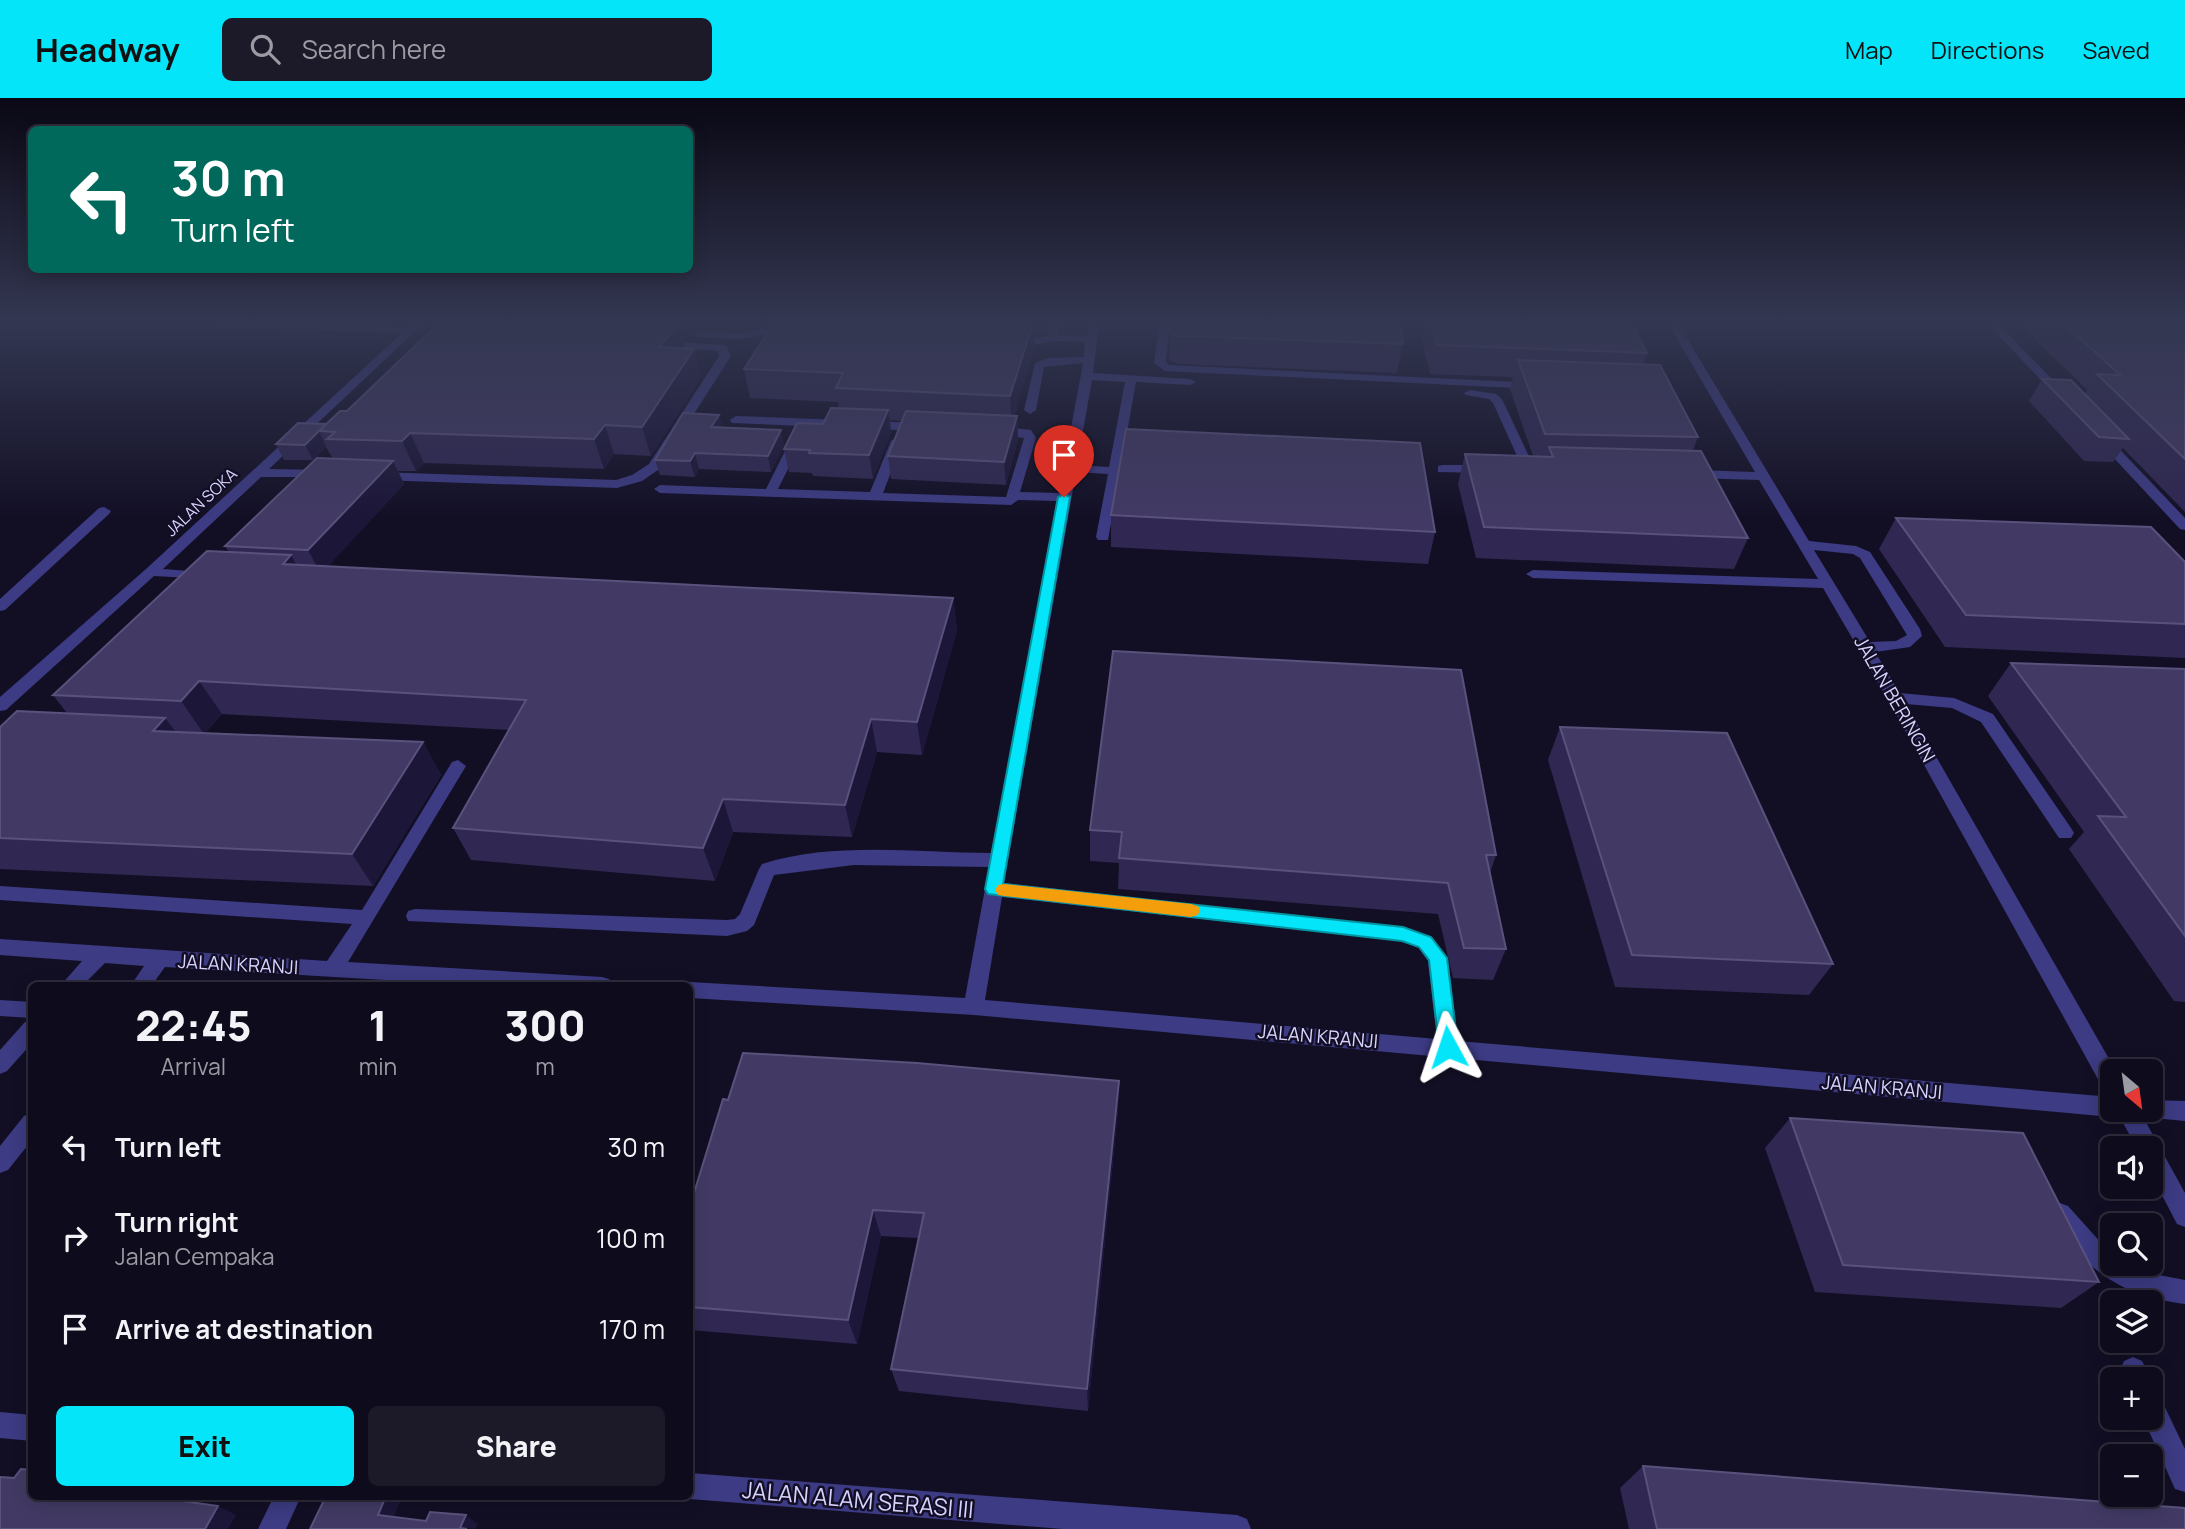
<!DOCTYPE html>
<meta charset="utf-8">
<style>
body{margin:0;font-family:Manrope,sans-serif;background:#1c1929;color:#f1f3f6;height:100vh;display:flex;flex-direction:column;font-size:26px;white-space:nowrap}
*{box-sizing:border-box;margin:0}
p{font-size:23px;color:#9b9ba3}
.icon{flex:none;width:38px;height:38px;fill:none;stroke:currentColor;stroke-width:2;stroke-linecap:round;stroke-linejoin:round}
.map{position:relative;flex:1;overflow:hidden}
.drawer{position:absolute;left:28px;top:884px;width:665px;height:518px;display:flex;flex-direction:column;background:#0e0b1c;border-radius:10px;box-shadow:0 4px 18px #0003,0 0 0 2px #2e2b3b}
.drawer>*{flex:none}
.top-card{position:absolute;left:28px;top:28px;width:665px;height:147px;border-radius:10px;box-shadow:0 4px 18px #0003,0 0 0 2px #2e2b3b;background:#00695c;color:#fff;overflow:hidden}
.needle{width:46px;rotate:151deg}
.controls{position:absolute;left:2100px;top:961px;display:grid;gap:14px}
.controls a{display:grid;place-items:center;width:63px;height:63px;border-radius:10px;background:#0e0b1c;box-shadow:0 4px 18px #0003,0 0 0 2px #2e2b3b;font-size:35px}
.pin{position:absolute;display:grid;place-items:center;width:60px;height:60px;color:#fff;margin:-72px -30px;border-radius:50% 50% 50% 0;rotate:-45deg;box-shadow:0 0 7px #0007}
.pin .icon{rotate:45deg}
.me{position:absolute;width:77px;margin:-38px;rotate:355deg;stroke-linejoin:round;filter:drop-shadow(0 0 5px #0008)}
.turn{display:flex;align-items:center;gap:24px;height:147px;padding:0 28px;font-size:32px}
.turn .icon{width:91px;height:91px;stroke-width:2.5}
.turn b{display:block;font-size:49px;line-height:60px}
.eta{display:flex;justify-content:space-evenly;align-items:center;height:119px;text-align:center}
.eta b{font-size:42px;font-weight:800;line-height:49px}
.primary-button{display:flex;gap:14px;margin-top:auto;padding:14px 28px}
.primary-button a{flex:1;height:80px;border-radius:10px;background:#04e5fa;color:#111;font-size:28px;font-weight:800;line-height:80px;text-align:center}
.primary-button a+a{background:#1c1929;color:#f1f3f6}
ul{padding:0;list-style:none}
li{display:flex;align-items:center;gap:21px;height:91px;padding:0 28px}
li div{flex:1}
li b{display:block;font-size:26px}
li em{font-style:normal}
header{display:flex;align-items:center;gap:42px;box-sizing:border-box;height:98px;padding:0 35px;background:#04e5fa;color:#111}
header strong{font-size:33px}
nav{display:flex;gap:38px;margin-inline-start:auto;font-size:24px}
.search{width:490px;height:63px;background:#1c1929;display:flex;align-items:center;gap:18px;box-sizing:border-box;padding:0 24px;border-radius:10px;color:#9b9ba3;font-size:26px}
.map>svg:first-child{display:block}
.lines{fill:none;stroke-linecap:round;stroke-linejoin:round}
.minor{fill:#3c3b83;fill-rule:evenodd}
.wall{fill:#302852}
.shaded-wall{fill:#1c1638}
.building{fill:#423a64;stroke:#59527c;stroke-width:2}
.route{fill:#04e5fa;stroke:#0395a2;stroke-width:2}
.slow{fill:#f59e0b}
.labels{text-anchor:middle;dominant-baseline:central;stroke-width:5;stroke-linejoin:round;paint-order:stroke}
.far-street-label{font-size:16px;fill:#d8d3fe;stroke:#120f25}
.street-label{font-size:19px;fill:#d8d3fe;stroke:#120f25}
.near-street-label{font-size:23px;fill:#d8d3fe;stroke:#120f25}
</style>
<header>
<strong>Headway</strong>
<div class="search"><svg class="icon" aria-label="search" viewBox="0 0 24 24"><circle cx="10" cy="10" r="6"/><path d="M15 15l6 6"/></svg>Search here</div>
<nav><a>Map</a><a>Directions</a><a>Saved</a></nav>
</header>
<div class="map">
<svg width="2185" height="1431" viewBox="0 0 2185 1431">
<rect width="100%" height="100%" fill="#120f25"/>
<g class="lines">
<g class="minor">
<path d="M152,222h107l150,7 7,-7h11l-158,149 57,1 4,1v6h-69l-98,92 40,3 5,1v6l-54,-3 -148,134 -6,1v-14l146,-128 256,-236 -245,-10z"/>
<path d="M1051,222h10l-3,15 29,1 3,-16h10l-7,53 97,6 6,3 -6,3 -54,-3 -28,158h-10l-2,-3 12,-63 -32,-2 -72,411 406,46 22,8 16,22 10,82 654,56v13h26l3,4 -2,-4h12v-10l34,1v20l-42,-4 42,76v34l-8,-3 -26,-50v-26h-14l-19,-34 -6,3 -1138,-102 -284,-17v-13h-8l8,-3 275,16 24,-131 -135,-2 -80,10 -20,50 -7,6 -20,5 -319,-15 -2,-5 2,-5 7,-2 312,11 8,-1 5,-5 19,-45 3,-5c73,-23 154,-11 229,-11l67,-352 -40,-1 -7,5 -351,-12 -6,-4 6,-4 106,4 24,-48 6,-4 6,4 -24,48 92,3 21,-51 6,-4 6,4 -20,52 123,4 18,-59 -33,-5v-6l4,-1 36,4 5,8 -16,54 39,1 24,-130 -39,4 -8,43 -6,4 -6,-4 11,-47 13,-5 36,-1 1,-15c-11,0 -23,-2 -35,0 -14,2 -31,9 -44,0 8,-5 29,-3 41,-6zM1092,282l33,2 -16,85 -32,-2zM1002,799l400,44 16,6 10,14 9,78 -452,-39z"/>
<path d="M1160,222h10l-4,42 3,3 365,18 6,3 -6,3 -369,-18 -11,-8z"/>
<path d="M1666,222h10l133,221 47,5 14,6 50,77 2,7 -12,11 -35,5 25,41 54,5 39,16 78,114 3,5 -3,5h-12l-78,-116 -29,-14 -46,-4 210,367h-4v21l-8,-2 -217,-392 -64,-110 -290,-10 -7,-4 7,-4 285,9 -59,-99 -66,-2 -6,-4 6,-4 62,2zM1814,452l39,4 7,4 47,77 -11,6 -26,1z"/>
<path d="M1984,222h11l71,74v4h-8z"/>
<path d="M763,231l5,3 -1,2 -27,5 -42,-2 -5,-3 5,-3 42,2z"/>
<path d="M661,243l61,4 4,1 5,10 -73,114 -16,11 -25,7 -239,-8 -6,-4 6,-4 238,8 16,-5 17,-11 70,-108 -1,-5 -61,-5 -1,-2z"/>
<path d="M1470,292l26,4 6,5 33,70 -2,3h-8l-2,-3 -30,-66 -4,-4 -23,-4 -2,-2z"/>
<path d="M736,318l185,7 6,4 -6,4 -189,-8 -2,-3z"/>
<path d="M2103,337l4,1 78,82v12l-5,-1 -81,-87v-6z"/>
<path d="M1442,367h41l6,4 -6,4 -45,-1v-6z"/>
<path d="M104,409l7,4 -2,3 -104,96 -5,1v-12l99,-91z"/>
<path d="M458,662l8,6 -118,196 254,15 7,2 3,6h-143l-304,-18 -13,18h-21l13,-19 -39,-3 -22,22h-22l21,-24 -82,-6v-16l327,22 25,-37 -352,-24v-14l362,24 90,-148z"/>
<path d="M0,902l32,2v16l-32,-2z"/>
<path d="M32,922v23l-25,28 -7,3v-24l25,-28z"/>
<path d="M32,1015v27l-24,30 -8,3v-27l24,-30z"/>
<path d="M2060,1105l8,3 44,49v9h13l18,8 42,8v24c-65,-9 -94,-31 -133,-82l-4,-8 4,-8z"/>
<path d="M2133,1259l9,4 9,18h-27l-4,-9 4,-9z"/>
<path d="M2151,1295l9,4 25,52v43l-10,-3 -32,-71h8z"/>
<path d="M0,1314l32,3v26l-32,-3z"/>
<path d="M690,1375l547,42 10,4 4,10h-188l-373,-30 -8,-3h8z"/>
<path d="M274,1398h27l-15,33h-28z"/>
</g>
</g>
<g class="wall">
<path d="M774,222h271l-4,15 -6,1v11l-21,69h3l1,23 -12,46 -115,-6 -3,-23 14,-35 -12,-1 1,12 -18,47 -60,-3 -1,-3 -23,-1 -5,-23 39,-25 16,-16 -1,-6 -88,-4 -6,-29 31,-47z"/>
<path d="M1171,222h459l17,33 -4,12 55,72 -5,13 55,88 -14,31 -258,-11 -18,-74 7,-30 68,2 -23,-67 3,-12 -83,-3 -8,-34 -19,4 -6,29 -219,-9 -9,-4z"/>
<path d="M1732,222h40l-1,2 -39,-1z"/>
<path d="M2015,222h170v192l-62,-64 -10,14 -29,-1 -55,-60 13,-22 43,15 2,-4z"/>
<path d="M684,251h10l7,28 -50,79 -37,-2 -10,15 -180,-6 -8,8h-18l6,13 -76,82 625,32 4,32 -35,125 -45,-3 -25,85 -119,-5 -18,49 -244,-21 -18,-32 56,-98 -287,-16 -17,19 218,9 18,33 -68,111 -373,-17v-142l67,-14 -14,-18 176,-143 -4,-6 108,-87 -7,-12 -13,13h-29l-8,-16 50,-20 21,-13z"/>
<path d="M719,317l3,13 62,17 -13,27 -72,-3 -4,8 -35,-2 -5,-15z"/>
<path d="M1111,417l324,17 -7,32 -317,-17z"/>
<path d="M1896,420l289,44v96l-240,-11 -66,-98z"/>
<path d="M2011,565l174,6v333l-11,-1 -105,-152 15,-17 -96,-136z"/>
<path d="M1560,629l273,237 -24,31 -194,-8 -67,-227z"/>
<path d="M1090,732l406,25 -6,18 16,76 -13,31 -40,-2 -15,-64 -320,-25 1,-26 -29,-2z"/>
<path d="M1118,1011l-30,302 -189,-20 -8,-22 27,-131 -37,-2 -24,108 -167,-14v-124z"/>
<path d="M1790,1020l309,164 -38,26 -246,-16 -50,-144z"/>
<path d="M1643,1368l542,63h-556l-9,-41z"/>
</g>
<g class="shaded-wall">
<path d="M1029,222h16l-4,15 -6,1v11l-23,79 -2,-30z"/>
<path d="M1398,222h28l-4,20 -21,4z"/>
<path d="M678,225l7,28 -25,-4z"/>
<path d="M694,251l7,28 -50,79 -9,-29z"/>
<path d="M888,312l3,22 -18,47 -4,-24z"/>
<path d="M719,317l4,15 -12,-3z"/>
<path d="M1017,318l1,23 -12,46 -2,-23z"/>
<path d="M605,327l9,29 -10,15 -10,-30z"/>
<path d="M781,332l3,15 -13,27 -3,-16z"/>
<path d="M319,333l7,16 -13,13 -8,-15z"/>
<path d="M410,335l14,30 -8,8 -14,-30z"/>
<path d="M695,355l4,16 -4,8 -5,-16z"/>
<path d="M393,363l11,23 -83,90 -13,-24z"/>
<path d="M291,457l18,32 -26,-23z"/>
<path d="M953,500l4,32 -35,125 -5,-33z"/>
<path d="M199,583l23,33 -18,20 -23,-33z"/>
<path d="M165,620l25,32 -37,-19z"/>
<path d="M871,621l6,33 -25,85 -7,-32z"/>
<path d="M423,644l18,33 -68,111 -21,-32z"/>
<path d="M723,701l10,33 -18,49 -12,-33z"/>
<path d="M1119,983l-1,28 -30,302 -1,-22z"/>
<path d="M873,1112l8,26 -24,108 -9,-24z"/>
<path d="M386,1398h10l5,4 -10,23 -13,-8z"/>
<path d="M218,1408l18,9 -8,14h-23z"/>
<path d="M466,1417l12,9 -3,5 -15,-1z"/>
</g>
<g class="building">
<path d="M442,222h150l86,3 -18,24 34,2 -52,78 -37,-2 -11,14 -184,-6 -8,8 -75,-2 8,-7 -16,-1 21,-20h7z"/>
<path d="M776,222h258l-24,76 -174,-8 7,-15 -99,-4z"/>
<path d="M1171,222h228l4,24 -224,-8 -9,-4z"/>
<path d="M1430,222h200l17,33 -210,-8z"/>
<path d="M2060,222h125v139l-88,-85 23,1z"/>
<path d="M1518,262l142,5 38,72 -153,-3z"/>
<path d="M2042,281l29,1 58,59 -30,-2z"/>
<path d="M831,310l57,2 -19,45 -60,-2 1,-3 -26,-1 13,-26 26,1z"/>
<path d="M906,313l111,5 -13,46 -116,-6z"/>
<path d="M683,315l36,2 -8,12 70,3 -13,26 -73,-3 -5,8 -35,-1z"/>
<path d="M298,325l28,1 -21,21 -29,-1z"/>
<path d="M1126,331l294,14 15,89 -324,-17z"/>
<path d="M1549,349l152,4 47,87 -264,-11 -19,-73 88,3z"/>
<path d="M317,360l76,3 -85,89 -83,-4z"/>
<path d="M1896,420l255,9 34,35v62l-219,-9z"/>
<path d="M207,453l84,4 -8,9 670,34 -36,124 -46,-3 -26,86 -122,-6 -20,49 -250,-20 73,-128 -327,-19 -18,20 -128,-6z"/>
<path d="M1113,553l348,19 35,185h-10l20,94 -42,-1 -16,-65 -329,-25 3,-26 -32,-2z"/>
<path d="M2011,565l174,6v267l-87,-120 28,1z"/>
<path d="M17,613l148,7 -12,13 270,11 -71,112 -352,-16v-111z"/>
<path d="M1560,629l167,6 106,231 -201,-9z"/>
<path d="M743,955l174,10 202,18 -32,308 -196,-20 33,-156 -51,-3 -25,110 -158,-13v-101l33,-107 5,1z"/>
<path d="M1790,1020l233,15 76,149 -256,-17z"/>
<path d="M1643,1368l542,42v21h-528z"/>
<path d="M21,1371l11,1v26h115l71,10 -13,23h-205v-52l14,1z"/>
<path d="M326,1398h60l-8,19 48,6 4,-9 36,3 -6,13 7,1h-157z"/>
</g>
<linearGradient id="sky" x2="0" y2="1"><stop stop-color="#0a0814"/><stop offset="0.53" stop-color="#333751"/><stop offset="1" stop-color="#333751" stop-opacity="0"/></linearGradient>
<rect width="2185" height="422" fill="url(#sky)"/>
<path class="route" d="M1064,396l6,3 -67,387 400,43 28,10 16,21 11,89 -3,6 -7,2 -6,-2 -3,-6 -10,-87 -10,-13 -17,-6 -414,-47 -3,-5 73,-392z"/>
<path class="slow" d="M1004,786l187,20 7,2 2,4 -2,5 -7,2 -187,-21 -6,-1 -3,-5 3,-5z"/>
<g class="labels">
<g class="far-street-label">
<text transform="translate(201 404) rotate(-43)">JALAN SOKA</text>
</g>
<g class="street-label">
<text transform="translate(1895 601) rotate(60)">JALAN BERINGIN</text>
<text transform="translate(238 866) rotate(3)">JALAN KRANJI</text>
<text transform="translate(1318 938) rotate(5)">JALAN KRANJI</text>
<text transform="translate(1882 989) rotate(5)">JALAN KRANJI</text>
</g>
<g class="near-street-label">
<text transform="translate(858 1401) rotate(5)">JALAN ALAM SERASI III</text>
</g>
</g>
</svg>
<div class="controls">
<a><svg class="needle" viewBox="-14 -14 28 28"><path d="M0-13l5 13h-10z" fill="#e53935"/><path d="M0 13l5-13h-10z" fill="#9b9ba3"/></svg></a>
<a><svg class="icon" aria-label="sound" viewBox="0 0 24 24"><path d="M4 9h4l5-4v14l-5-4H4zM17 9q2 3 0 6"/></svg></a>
<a><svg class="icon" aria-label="search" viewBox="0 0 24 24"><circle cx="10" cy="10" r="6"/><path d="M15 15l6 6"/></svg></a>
<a><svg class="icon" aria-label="layers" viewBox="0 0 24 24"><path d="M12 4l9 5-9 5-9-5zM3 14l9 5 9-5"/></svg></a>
<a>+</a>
<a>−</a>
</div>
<div class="pin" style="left:1064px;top:399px;background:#d93025"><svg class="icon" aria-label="arrive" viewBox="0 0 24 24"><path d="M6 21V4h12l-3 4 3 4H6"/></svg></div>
<svg class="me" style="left:1448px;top:949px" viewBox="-20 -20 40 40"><path d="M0-17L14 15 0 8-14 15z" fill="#04e5fa" stroke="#fff" stroke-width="4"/></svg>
<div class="top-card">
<div class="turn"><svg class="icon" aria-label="left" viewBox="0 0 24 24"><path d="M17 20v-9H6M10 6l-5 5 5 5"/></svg><div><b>30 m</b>Turn left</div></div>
</div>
<section class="drawer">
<div class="eta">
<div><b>22:45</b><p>Arrival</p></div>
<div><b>1</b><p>min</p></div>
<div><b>300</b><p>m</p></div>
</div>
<ul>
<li><svg class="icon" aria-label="left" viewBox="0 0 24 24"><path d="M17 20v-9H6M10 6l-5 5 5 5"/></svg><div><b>Turn left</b></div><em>30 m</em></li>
<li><svg class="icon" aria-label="right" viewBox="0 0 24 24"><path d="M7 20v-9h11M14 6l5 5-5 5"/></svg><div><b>Turn right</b><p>Jalan Cempaka</p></div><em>100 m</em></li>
<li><svg class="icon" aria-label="arrive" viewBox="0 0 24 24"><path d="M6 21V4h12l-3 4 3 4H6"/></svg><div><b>Arrive at destination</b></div><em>170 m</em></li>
</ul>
<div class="primary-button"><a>Exit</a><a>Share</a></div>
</section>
</div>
